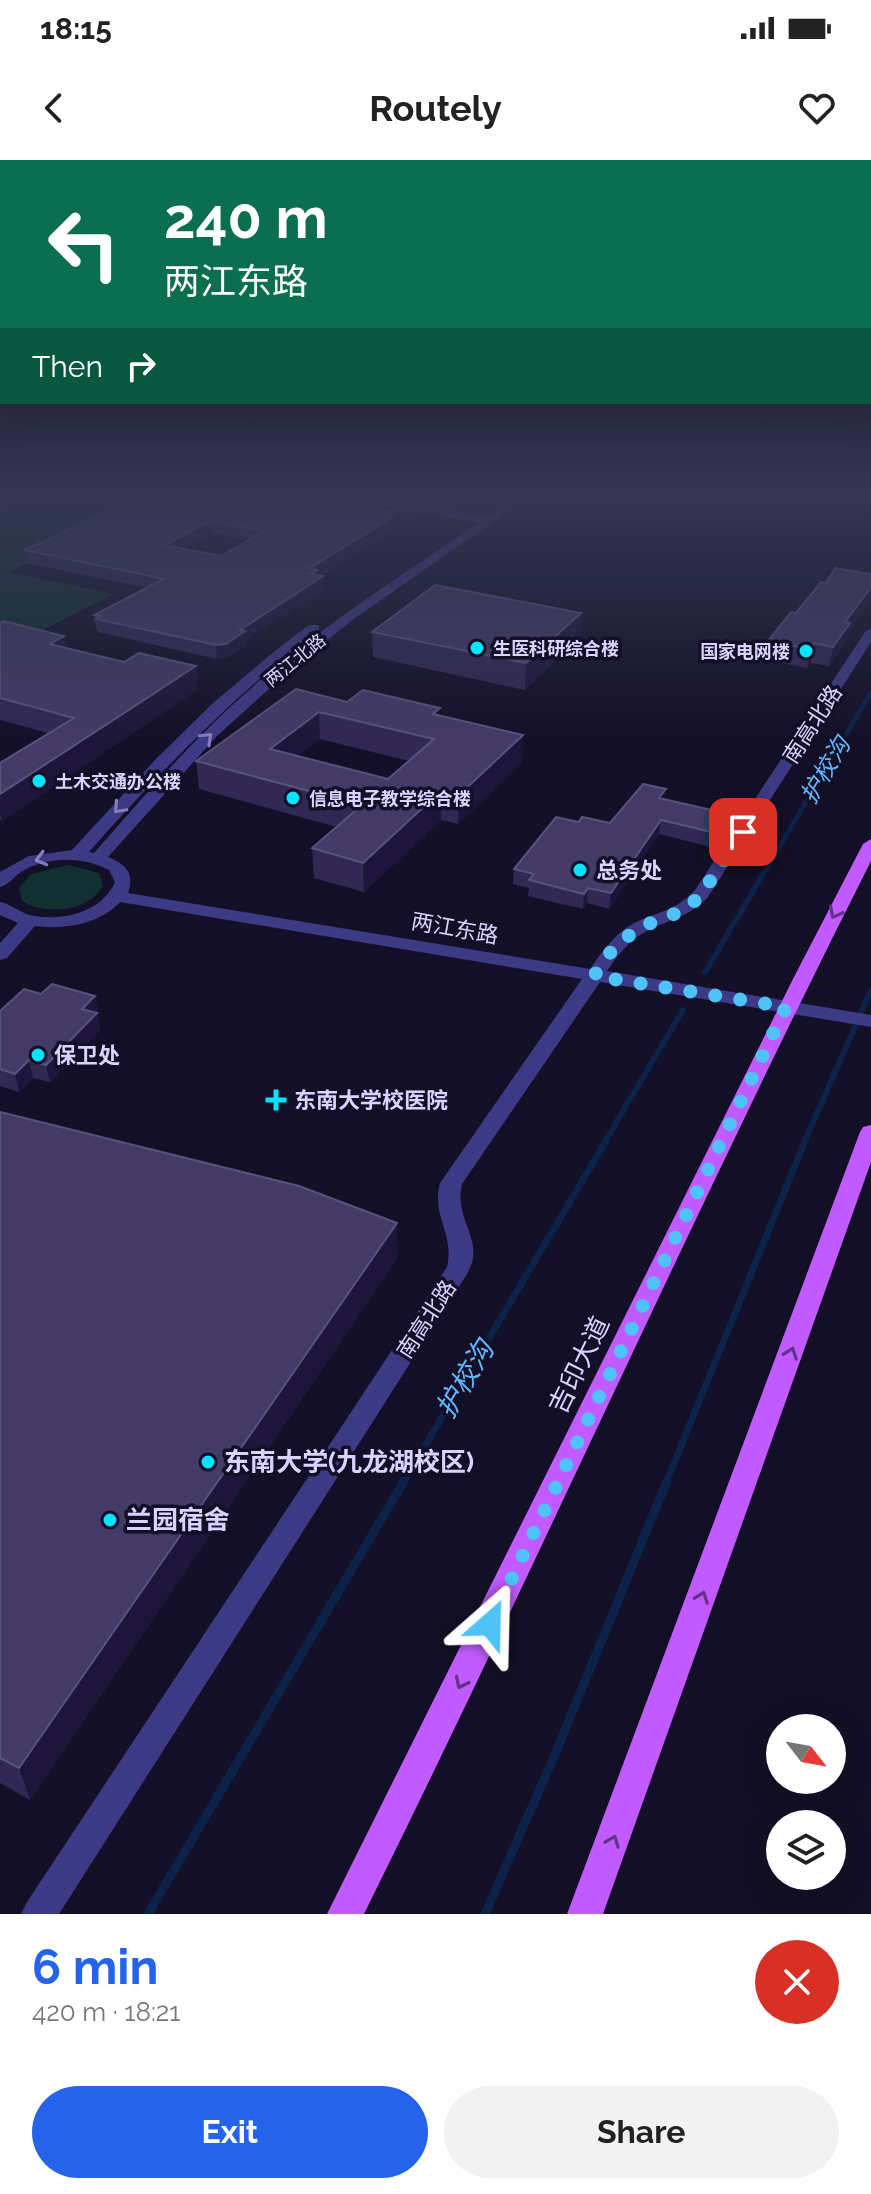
<!DOCTYPE html>
<meta charset="utf-8">
<style>
body{margin:0;font-family:Raleway,"Noto Sans SC",sans-serif;background:#f2f2f2;color:#222;height:100vh;display:flex;flex-direction:column;font-size:30px;white-space:nowrap}
*{box-sizing:border-box;margin:0}
p{font-size:26px;color:#767676}
.icon{flex:none;width:44px;height:44px;fill:none;stroke:currentColor;stroke-width:2;stroke-linecap:round;stroke-linejoin:round}
.map{position:relative;height:1754px;overflow:hidden}
.drawer{display:flex;flex-direction:column;background:#fff;flex:1}
.drawer>*{flex:none}
.banner{position:absolute;left:0px;top:0px;width:872px;height:244px;box-shadow:0 8px 32px #0002;background:#0b6e4f;color:#fff;overflow:hidden}
.needle{width:52px;rotate:121deg}
.buttons{position:absolute;left:766px;top:1554px;display:grid;gap:16px}
.buttons a{display:grid;place-items:center;width:80px;height:80px;border-radius:50%;background:#fff;box-shadow:0 8px 32px #0002;font-size:40px}
.pin{position:absolute;display:grid;place-items:center;width:68px;height:68px;color:#fff;margin:-34px;border-radius:16px;box-shadow:0 4px 12px #0006}
.me{position:absolute;width:88px;margin:-44px;rotate:25deg;stroke-linejoin:round;filter:drop-shadow(0 0 6px #0008)}
.turn{display:flex;align-items:center;gap:28px;height:168px;padding:0 32px;font-size:36px}
.turn .icon{width:104px;height:104px;stroke-width:2.5}
.turn b{display:block;font-size:56px;line-height:68px}
.then{display:flex;align-items:center;height:76px;padding:0 32px;background:#0003;gap:16px;font-size:30px}
.round{display:grid;place-items:center;flex:none;width:84px;height:84px;border-radius:42px;background:#f2f2f2}
.summary{display:flex;align-items:center;justify-content:space-between;height:136px;padding:0 32px}
h1{font-size:48px;font-weight:700;line-height:60px;color:#2563eb}
.button{display:flex;gap:16px;margin-top:auto;padding:16px 32px}
.button a{flex:1;height:92px;border-radius:48px;background:#2563eb;color:#fff;font-size:32px;font-weight:700;line-height:92px;text-align:center}
.button a+a{background:#f2f2f2;color:#222}
.status{display:flex;justify-content:space-between;align-items:center;height:56px;padding:0 40px;background:#fff;direction:ltr}
.status svg{height:22px;fill:currentColor}
header{display:flex;justify-content:space-between;align-items:center;height:104px;padding:0 32px;background:#fff;font-size:36px;font-weight:700}
.map>svg:first-child{display:block}
.green{fill:#12302f}
.lines{fill:none;stroke-linecap:round;stroke-linejoin:round}
.stream-far3{stroke:#0c2248;stroke-width:5}
.stream-far2{stroke:#0c2248;stroke-width:6}
.stream-far1{stroke:#0c2248;stroke-width:7}
.stream{stroke:#0c2248;stroke-width:9}
.minor{fill:#3d3a85;fill-rule:evenodd}
.major{fill:#c25bff;fill-rule:evenodd}
.wall{fill:#312854;fill-rule:evenodd}
.shaded-wall{fill:#1d163a}
.building{fill:#433a66;stroke:#5a527e;stroke-width:2;fill-rule:evenodd}
.oneway{stroke:#837fbc}
.oneway2{stroke:#623188}
.route{stroke:#4fc3f7;stroke-width:14;stroke-dasharray:0 25.2}
.poi-dot{fill:#00e5ff;stroke:#130f26;stroke-width:3}
.labels{text-anchor:middle;dominant-baseline:central;stroke-width:7;stroke-linejoin:round;paint-order:stroke}
.far-poi-label{font-size:18px;font-weight:bold;fill:#d9d4ff;stroke:#130f26;text-anchor:start}
.far-street-label{font-size:18px;fill:#d9d4ff;stroke:#130f26}
.street-label{font-size:22px;fill:#d9d4ff;stroke:#130f26}
.poi-label{font-size:22px;font-weight:bold;fill:#d9d4ff;stroke:#130f26;text-anchor:start}
.water-label{font-size:24px;font-style:italic;fill:#62b6ff;stroke:#130f26}
.near-street-label{font-size:26px;fill:#d9d4ff;stroke:#130f26}
.near-poi-label{font-size:26px;font-weight:bold;fill:#d9d4ff;stroke:#130f26;text-anchor:start}
.near-water-label{font-size:28px;font-style:italic;fill:#62b6ff;stroke:#130f26}
</style>
<div class="status"><b>18:15</b><svg viewBox="0 0 49 12"><path d="M0 12V9h3v3zM5 12V6h3v6zM10 12V3h3v9zM15 12V0h3v12zM26 1h20v11H26zM47 4h2v5h-2z"/></svg></div>
<header><svg class="icon" aria-label="back" viewBox="0 0 24 24"><path d="M15 5l-7 7 7 7"/></svg>Routely<svg class="icon" aria-label="heart" viewBox="0 0 24 24"><path d="M12 20l-8-8c-3-5 5-10 8-4 3-6 11-1 8 4z"/></svg></header>
<div class="map">
<svg width="871" height="1754" viewBox="0 0 871 1754">
<rect width="100%" height="100%" fill="#130f26"/>
<g class="green">
<path d="M45,337h46l11,28 -93,47 105,22 -81,41 -33,6v-135z"/>
<path d="M366,337h129l-27,18z"/>
<path d="M68,705l31,8 4,13c-15,26 -58,30 -81,15l-3,-13 12,-14z"/>
</g>
<g class="lines">
<path class="stream-far3" d="M763,715l108,-183"/>
<g class="stream-far2">
<path d="M705,812l59,-99"/>
<path d="M604,983l79,-133"/>
<path d="M804,983l67,-153"/>
</g>
<g class="stream-far1">
<path d="M403,1323l203,-342"/>
<path d="M666,1323l139,-342"/>
</g>
<g class="stream">
<path d="M148,1754l256,-433"/>
<path d="M485,1754l71,-162 111,-271"/>
</g>
<g class="minor">
<path d="M21,337h21l-42,10v-6z"/>
<path d="M341,337h23l123,20 30,-20h12l-174,121 -65,52 -73,66 -109,121c18,7 27,17 20,36l462,76c12,-17 25,-36 44,-46 25,-12 42,-12 61,-33l170,-258 6,-4v14l-163,255c-20,21 -36,21 -61,34 -17,8 -30,25 -40,40l264,44v12l-271,-45 -138,202c-9,37 25,56 5,90l-408,640h-38l6,-12 420,-635c8,-34 -16,-50 -7,-84l142,-204 -462,-77c-20,22 -56,28 -85,24l-28,32 -7,2v-17l18,-20 -18,-8v-13c11,2 19,10 30,13 30,7 72,-2 85,-33l-6,-12c-27,-14 -62,-14 -88,2 -8,5 -12,13 -21,15v-15l29,-16 43,-6 83,-90 58,-57 63,-53 33,-25h10v6c-86,64 -159,141 -230,221l5,1c43,-49 86,-99 134,-144 76,-71 164,-128 251,-186l-133,-23z"/>
</g>
<g class="major">
<path d="M871,679v22c-176,348 -334,704 -507,1053h-37l467,-937 69,-133z"/>
<path d="M871,965v37l-268,752h-36l293,-782 3,-5z"/>
</g>
</g>
<g class="wall">
<path d="M139,337l255,15v3h2v13l-76,48 3,14 -77,50 1,5 -20,13 -10,1 -119,-27v-3h-2l-2,-14 52,-27 -119,-25 -2,-13zM212,373l36,7 -27,16 -38,-7z"/>
<path d="M581,453l-1,25 -55,52 -152,-33 -1,-25z"/>
<path d="M0,463l64,13 2,12 58,14 72,4 2,23 -196,132 -2,-1v-57l48,-30 -48,-13z"/>
<path d="M848,473l-2,9 -17,24 -18,-3 -4,5 -42,-8 3,-19z"/>
<path d="M296,529l51,13 93,13 82,47 -64,62 -17,-4 -77,72 -50,-14 -2,-30 25,-21 -138,-38 -3,-28zM320,579l89,22 -21,18 -90,-23z"/>
<path d="M665,639l68,16 -2,15 -13,19 -59,-15 -50,75 -22,-6 -4,6 -55,-13 1,-8 -16,-4 1,-15 96,-46z"/>
<path d="M41,834l54,2 5,34 -50,52 -17,-4 -14,14 -19,-6v-75z"/>
<path d="M0,952l398,145 -368,543 -30,-17z"/>
</g>
<g class="shaded-wall">
<path d="M394,352v4l2,-1v13l-79,49 6,-1v14l-77,50 1,5 -20,13 -10,1 -1,-14 24,-15 70,-62z"/>
<path d="M211,361l1,12 -46,25 -2,-13z"/>
<path d="M871,427v14l-23,32 -2,9 -17,24 4,-19 12,-25z"/>
<path d="M581,453l-1,25 -55,52 1,-27z"/>
<path d="M64,476l4,22 -18,-14z"/>
<path d="M814,483l-3,20 -4,5 3,-19z"/>
<path d="M196,506l2,23 -196,132 -2,-8v-19z"/>
<path d="M319,552l1,27 -48,38 -2,-28z"/>
<path d="M523,575l-1,27 -64,62v-28z"/>
<path d="M441,631v29l-77,72 -1,-29z"/>
<path d="M733,655l-2,15 -13,19 2,-15z"/>
<path d="M661,660l-2,14 -50,75 2,-16z"/>
<path d="M588,728l-1,15 -4,6 1,-15z"/>
<path d="M95,836l5,34 -50,52 -4,-17 36,-56z"/>
<path d="M29,900l4,18 -14,14 -4,-18z"/>
<path d="M397,1063l1,34 -368,543 -11,-32z"/>
</g>
<g class="building">
<path d="M139,337h170l85,15 -4,2 6,1 -86,53 7,2 -6,4 12,2 -83,54 5,1 -19,13 -10,1 -120,-26 4,-3 -6,-1 70,-36 -139,-29zM211,361l53,10 -43,25 -57,-11z"/>
<path d="M835,408l36,6v13l-26,35 5,1 -17,24 -19,-4 -4,6 -42,-8 23,-29 5,1 25,-31 5,1z"/>
<path d="M435,425l146,28 -55,50 -154,-31z"/>
<path d="M3,461l61,15 -14,8 74,18 15,-9 57,13 -196,128v-31l74,-45 -74,-20v-75z"/>
<path d="M296,529l51,13 16,-12 77,18 -7,6 90,21 -65,61 -17,-5 -78,72 -51,-15 50,-43 -166,-44zM319,552l115,27 -46,40 -118,-30z"/>
<path d="M643,624l23,5 -7,9 74,17 -13,19 -59,-14 -50,73 -23,-5 -4,6 -55,-14 5,-6 -20,-5 42,-52 23,5 3,-5 28,6z"/>
<path d="M52,824l43,12 -13,13 15,4 -51,52 -17,-5 -14,14 -15,-5v-58l24,-22 17,5z"/>
<path d="M0,952l299,74 98,37 -378,545 -19,-10z"/>
</g>
<defs><path id="oneway-chevron" d="M-2-3.5L2.5 0L-2 3.5" fill="none" stroke-width="1.6" stroke-linecap="round" stroke-linejoin="round" transform="scale(2)"/></defs>
<g class="oneway">
<use href="#oneway-chevron" transform="translate(207 578) rotate(-44)"/>
<use href="#oneway-chevron" transform="translate(119 648) rotate(132)"/>
<use href="#oneway-chevron" transform="translate(41 699) rotate(165)"/>
</g>
<g class="oneway2">
<use href="#oneway-chevron" transform="translate(835 753) rotate(118)"/>
<use href="#oneway-chevron" transform="translate(791 1193) rotate(-70)"/>
<use href="#oneway-chevron" transform="translate(702 1437) rotate(-70)"/>
<use href="#oneway-chevron" transform="translate(461 1523) rotate(116)"/>
<use href="#oneway-chevron" transform="translate(613 1681) rotate(-69)"/>
</g>
<linearGradient id="sky" x2="0" y2="1"><stop stop-color="#0a0815"/><stop offset="0.58" stop-color="#333752"/><stop offset="1" stop-color="#333752" stop-opacity="0"/></linearGradient>
<rect width="871" height="582" fill="url(#sky)"/>
<g class="lines">
<path class="route" d="M490,1464l296,-617 -192,-31 18,-26 26,-22 49,-19 15,-16 41,-61"/>
</g>
<g class="poi-dot">
<circle cx="477" cy="488" r="8"/>
<circle cx="806" cy="491" r="8"/>
<circle cx="39" cy="621" r="8"/>
<circle cx="293" cy="638" r="8"/>
<circle cx="580" cy="710" r="8"/>
<circle cx="38" cy="895" r="8"/>
<path d="M272 928h8v8h8v8h-8v8h-8v-8h-8v-8h8z"/>
<circle cx="208" cy="1302" r="8"/>
<circle cx="110" cy="1360" r="8"/>
</g>
<g class="labels">
<g class="far-poi-label">
<text x="493" y="488">生医科研综合楼</text>
<text x="790" y="491" text-anchor="end">国家电网楼</text>
<text x="55" y="621">土木交通办公楼</text>
<text x="309" y="638">信息电子教学综合楼</text>
</g>
<g class="far-street-label">
<text transform="translate(295 500) rotate(-39)">两江北路</text>
</g>
<g class="street-label">
<text transform="translate(812 564) rotate(-57)">南高北路</text>
<text transform="translate(455 768) rotate(10)">两江东路</text>
<text transform="translate(426 1159) rotate(-57)">南高北路</text>
</g>
<g class="poi-label">
<text x="596" y="710">总务处</text>
<text x="54" y="895">保卫处</text>
<text x="294" y="940">东南大学校医院</text>
</g>
<g class="water-label">
<text transform="translate(825 610) rotate(-59)">护校沟</text>
</g>
<g class="near-street-label">
<text transform="translate(579 1205) rotate(-64)">吉印大道</text>
</g>
<g class="near-poi-label">
<text x="224" y="1302">东南大学(九龙湖校区)</text>
<text x="126" y="1360">兰园宿舍</text>
</g>
<g class="near-water-label">
<text transform="translate(465 1219) rotate(-59)">护校沟</text>
</g>
</g>
</svg>
<div class="buttons">
<a><svg class="needle" viewBox="-14 -14 28 28"><path d="M0-13l5 13h-10z" fill="#e53935"/><path d="M0 13l5-13h-10z" fill="#767676"/></svg></a>
<a><svg class="icon" aria-label="layers" viewBox="0 0 24 24"><path d="M12 4l9 5-9 5-9-5zM3 14l9 5 9-5"/></svg></a>
</div>
<div class="pin" style="left:743px;top:672px;background:#d93025"><svg class="icon" aria-label="arrive" viewBox="0 0 24 24"><path d="M6 21V4h12l-3 4 3 4H6"/></svg></div>
<svg class="me" style="left:490px;top:1464px" viewBox="-20 -20 40 40"><path d="M0-17L14 15 0 8-14 15z" fill="#4fc3f7" stroke="#fff" stroke-width="4"/></svg>
<div class="banner">
<div class="turn"><svg class="icon" aria-label="left" viewBox="0 0 24 24"><path d="M17 20v-9H6M10 6l-5 5 5 5"/></svg><div><b>240 m</b>两江东路</div></div>
<div class="then">Then<svg class="icon" aria-label="right" viewBox="0 0 24 24"><path d="M7 20v-9h11M14 6l5 5-5 5"/></svg></div>
</div>
</div>
<section class="drawer">
<div class="summary"><div><h1>6 min</h1><p>420 m · 18:21</p></div><a class="round" style="background:#d93025;color:#fff"><svg class="icon" aria-label="close" viewBox="0 0 24 24"><path d="M6 6l12 12M18 6L6 18"/></svg></a></div>
<div class="button"><a>Exit</a><a>Share</a></div>
</section>
